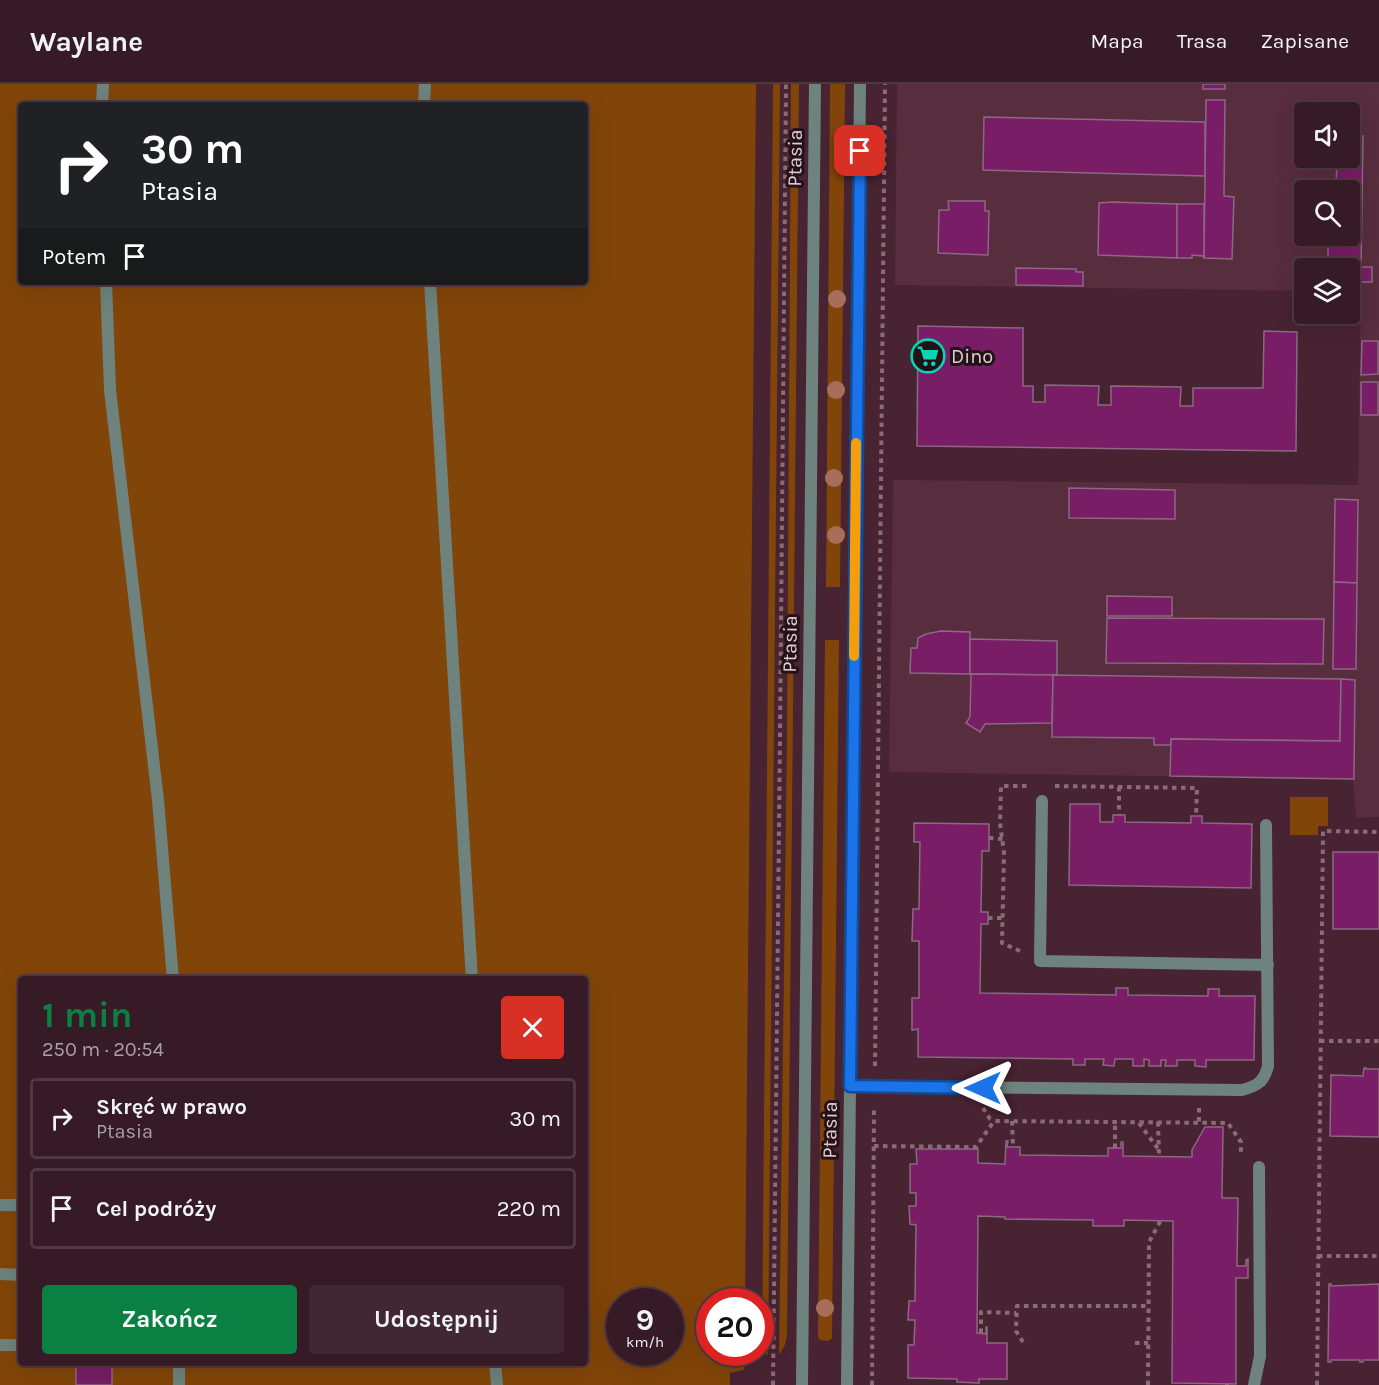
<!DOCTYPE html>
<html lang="pl">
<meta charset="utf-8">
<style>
body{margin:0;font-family:Karla,sans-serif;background:#412732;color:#f1f3f6;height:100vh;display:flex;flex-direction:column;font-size:22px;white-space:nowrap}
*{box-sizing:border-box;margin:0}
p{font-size:20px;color:#aaa1a7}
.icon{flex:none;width:33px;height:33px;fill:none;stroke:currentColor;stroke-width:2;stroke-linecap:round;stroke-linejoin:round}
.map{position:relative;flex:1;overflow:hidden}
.side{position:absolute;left:18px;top:892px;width:570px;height:390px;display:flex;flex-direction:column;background:#361a25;border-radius:6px;box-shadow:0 6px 24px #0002,0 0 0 2px #503842}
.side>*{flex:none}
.guide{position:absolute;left:18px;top:18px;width:570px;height:183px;border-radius:6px;box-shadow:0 6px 24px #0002,0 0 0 2px #503842;background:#202124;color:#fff;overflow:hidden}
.controls{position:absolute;left:1294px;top:18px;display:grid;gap:12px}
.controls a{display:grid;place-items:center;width:66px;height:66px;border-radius:6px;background:#361a25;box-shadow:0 6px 24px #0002,0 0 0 2px #503842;font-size:30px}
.speed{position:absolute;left:606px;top:1204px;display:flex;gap:12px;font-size:30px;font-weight:700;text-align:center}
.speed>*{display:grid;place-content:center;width:78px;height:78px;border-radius:50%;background:#361a25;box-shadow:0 6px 24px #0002,0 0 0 2px #503842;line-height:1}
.speed small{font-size:15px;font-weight:400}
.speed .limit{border:9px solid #d22;background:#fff;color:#111}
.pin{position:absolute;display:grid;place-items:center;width:51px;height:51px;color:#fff;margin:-26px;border-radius:12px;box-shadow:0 3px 9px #0006}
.me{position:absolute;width:66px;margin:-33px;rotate:270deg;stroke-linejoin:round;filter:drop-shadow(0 0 4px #0008)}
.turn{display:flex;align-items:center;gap:21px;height:126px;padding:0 24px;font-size:27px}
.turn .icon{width:78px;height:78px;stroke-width:2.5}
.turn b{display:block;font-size:42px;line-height:51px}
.then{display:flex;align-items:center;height:57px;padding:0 24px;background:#0003;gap:12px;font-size:22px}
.round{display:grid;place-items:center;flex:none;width:63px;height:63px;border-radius:6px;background:#412732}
.headline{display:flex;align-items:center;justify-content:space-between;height:102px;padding:0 24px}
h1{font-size:36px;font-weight:700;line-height:45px;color:#0b8043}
.action{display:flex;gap:12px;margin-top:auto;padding:12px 24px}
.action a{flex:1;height:69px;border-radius:6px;background:#0b8043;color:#fff;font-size:24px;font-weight:700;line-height:69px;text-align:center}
.action a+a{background:#412732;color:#f1f3f6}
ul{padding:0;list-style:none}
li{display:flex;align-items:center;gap:18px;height:81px;margin:0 12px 9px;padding:0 12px;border:3px solid #503842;border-radius:6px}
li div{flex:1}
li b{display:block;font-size:22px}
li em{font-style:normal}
header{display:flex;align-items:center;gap:36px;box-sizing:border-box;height:84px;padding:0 30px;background:#361a25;border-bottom:2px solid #503842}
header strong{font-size:28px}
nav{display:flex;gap:33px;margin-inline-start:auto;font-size:21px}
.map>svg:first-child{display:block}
.built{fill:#582d3d;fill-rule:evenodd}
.green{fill:#824509;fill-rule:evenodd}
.building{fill:#781d66;stroke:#8c6882;stroke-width:1.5}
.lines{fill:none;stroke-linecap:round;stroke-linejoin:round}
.path{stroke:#8b6b76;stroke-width:4;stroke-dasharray:4.5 4.5;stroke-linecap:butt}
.lane{stroke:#6e837d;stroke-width:12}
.street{stroke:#6e837d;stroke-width:12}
.tree{fill:#a76f59}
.route-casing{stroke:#114b97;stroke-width:15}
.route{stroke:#1a73e8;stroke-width:10}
.slow{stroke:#f59e0b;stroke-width:10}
.labels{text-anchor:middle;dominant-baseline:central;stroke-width:6;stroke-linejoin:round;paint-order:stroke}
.street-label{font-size:20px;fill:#e3cad2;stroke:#231319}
.poi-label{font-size:20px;fill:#e3cad2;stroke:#231319;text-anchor:start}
</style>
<header>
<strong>Waylane</strong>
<nav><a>Mapa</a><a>Trasa</a><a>Zapisane</a></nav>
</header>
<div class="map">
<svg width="1379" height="1301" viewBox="0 0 1379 1301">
<rect width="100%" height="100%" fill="#482331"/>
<path class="built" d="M897,0h482v733l-23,1 -3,-39 -464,-7 4,-292 465,5 3,-193 -11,-1v-23h-45v23l-410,-6zM1305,28h45v46h-45zM1305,106h45v46h-45z"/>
<g class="green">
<path d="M0,0h756l-11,1218h-35v51h35l-1,17 -14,3v12h-730zM21,21h564v177h-564zM21,896h564v384h-564zM620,1218h50v51h-50z"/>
<path d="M773,0h7l-12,1271 -6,-2v-3z"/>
<path d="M791,0h8l-12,1251 -2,10 -6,10 8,-620z"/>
<path d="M830,0h15l-5,503h-14z"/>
<path d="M825,556h14l-7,698 -4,3 -8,-1 -2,-3z"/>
<path d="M1290,713h38v29h-10v9h-28z"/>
</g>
<g class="building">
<rect x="1203" y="0" width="22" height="5"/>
<path d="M1206,16h19l-1,96 10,1 -2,62 -28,-1z"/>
<path d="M984,33l221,5v54l-222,-6z"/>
<path d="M1350,52h13l-2,133 -33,-1v-30h7v-2h15v-46h-14l1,-32h13z"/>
<path d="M948,117h37v10h4l-1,44 -50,-2 1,-43h10z"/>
<path d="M1112,118l65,2v54l-79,-3 1,-52z"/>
<path d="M1177,120h27v54l-1,-2 -11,-1v3h-15z"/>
<rect x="1361" y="183" width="11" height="15"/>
<path d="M1016,184l60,1v3h7v14l-67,-1z"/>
<rect x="1350" y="185" width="11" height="9"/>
<path d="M918,242l105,2v58h10v16h12v-17l54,1 -1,19h13v-19l70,1 -1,19h13v-18h70l1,-57 33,1 -1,119 -379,-5z"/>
<path d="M1362,257h16v33l-17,1z"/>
<rect x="1361" y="298" width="17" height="33"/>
<path d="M1069,404l106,2v29l-106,-1z"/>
<path d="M1335,415l23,1 -1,83 -23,-1z"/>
<path d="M1334,498l23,1 -1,86h-23z"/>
<path d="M1107,512l65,1v19h-65z"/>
<path d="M1107,534l217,1 -1,45 -217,-1z"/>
<path d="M941,547l29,1v42l-60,-1 1,-25h6l1,-10 8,-4z"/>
<path d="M970,555l87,2v34l-87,-1z"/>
<path d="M971,590l82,1 -1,48 -67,1 -5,8 -14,-9 4,-6z"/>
<path d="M1053,591l288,4 -1,62 -169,-2v6h-17v-7l-102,-1z"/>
<path d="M1341,595l14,1 -1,99 -184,-3 1,-37 169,2z"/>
<path d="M1070,720h30v18h13v-7h12v7l66,1v-7h11v7l50,1 -1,64 -182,-3z"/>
<path d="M914,739l75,1v27h-7l-1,61h7v12h-7l-1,69 136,2v-7h12v7l80,1v-7h11v7h36l-1,64h-48v7l-11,-1v-6h-18v6h-12l1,-6h-5v6h-12v-6l-5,-1v7h-11v-7h-18l-1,7 -11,-1 1,-6h-19v6h-12v-6l-155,-2v-28l-6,1v-32h7v-57h-7l1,-32h6l1,-67h-6z"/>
<rect x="1333" y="768" width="46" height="77"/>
<path d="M1364,984h2v1h13v68l-49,-1 1,-61 32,1z"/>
<path d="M1205,1043h18l-1,71h16l-1,68h9v-6l2,-1v19h-12v106l-64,-1 1,-162 -49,-1v6h-31v-6l-88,-1v-2l-27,-1 -1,117 9,1v-7h1v16h20v36h-28v4l-22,-1v-3l-49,-1v-33h6l1,-25h-7l1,-19h6l1,-76 -6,-1 -1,-18h7v-13h-6v-29h7l-1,-15h62v14l27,1 1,-23h2l-1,6h13v8l88,1v-8h13v-6h2v14l69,1v-7z"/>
<path d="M1329,1200h2v2l48,-2v76h-16v2h-3v-2h-29v2h-3z"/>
<rect x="76" y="1280" width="36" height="21"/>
</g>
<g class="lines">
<g class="path">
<path d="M1055,702l142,2 -1,28"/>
<path d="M1119,703v28"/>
<path d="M989,754l14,1"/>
<path d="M988,834h15"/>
<path d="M1020,867l-18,-8 2,-90 -4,-30 1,-37h28"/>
<path d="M1320,957h59"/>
<path d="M875,982l10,-982"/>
<path d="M983,1024l7,11 4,2"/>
<path d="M1199,1024v15"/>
<path d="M1012,1037l1,26"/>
<path d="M1158,1038l1,34"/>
<path d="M1139,1039l20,27"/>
<path d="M874,1062l102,1 18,-26 234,2 13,19v13"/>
<path d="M1115,1064v-26"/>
<path d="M1318,1172h61"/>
<path d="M981,1249v-21l35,1"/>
<path d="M1023,1258l-7,-11 1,-25h131"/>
<path d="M1135,1259h13"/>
<path d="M773,1301l7,-650 6,-651"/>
<path d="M872,1301l2,-278"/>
<path d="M1148,1301l1,-143 12,-22"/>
<path d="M1227,1301v-1"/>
<path d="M1317,1301l6,-554 56,1"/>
</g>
<g class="lane">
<path d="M102,21l1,-21"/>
<path d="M424,21l1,-21"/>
<path d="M106,198l4,108 48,410 15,180"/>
<path d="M430,198l42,698"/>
<path d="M1042,717l-2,160 228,4"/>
<path d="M850,1002l392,4c15,-4 22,-8 26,-24l-2,-241"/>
<path d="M0,1121h21"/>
<path d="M0,1190l21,1"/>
<path d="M0,1261h21"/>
<path d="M179,1280v21"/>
<path d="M495,1280l2,21"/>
<path d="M1254,1301l6,-29 -1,-189"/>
</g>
<g class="street">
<path d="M802,1301l13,-1301"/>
<path d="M847,1301l13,-1301"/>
</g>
</g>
<g class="tree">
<circle cx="837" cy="215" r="9"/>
<circle cx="836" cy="306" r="9"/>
<circle cx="834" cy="394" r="9"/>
<circle cx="836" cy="451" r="9"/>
<circle cx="825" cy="1224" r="9"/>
</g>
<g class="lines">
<g class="route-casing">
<path id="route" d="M860,67l-10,935 133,2"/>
</g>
<use href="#route" class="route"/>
<path class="slow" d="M854,572l2,-213"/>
</g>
<defs>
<g id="supermarket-ring" transform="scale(1.725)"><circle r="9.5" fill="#231319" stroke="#07d5b6" stroke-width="1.5"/><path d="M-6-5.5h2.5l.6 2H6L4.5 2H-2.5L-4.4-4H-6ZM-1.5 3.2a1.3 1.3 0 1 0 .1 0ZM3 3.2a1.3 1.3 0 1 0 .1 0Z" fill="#07d5b6"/></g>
</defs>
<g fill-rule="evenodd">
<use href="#supermarket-ring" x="928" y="272"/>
</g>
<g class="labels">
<g class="street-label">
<text transform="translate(795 74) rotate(-89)">Ptasia</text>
<text transform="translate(790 560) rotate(-89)">Ptasia</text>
<text transform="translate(830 1046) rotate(-89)">Ptasia</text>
</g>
<g class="poi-label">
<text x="951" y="272">Dino</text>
</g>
</g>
</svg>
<div class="controls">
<a><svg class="icon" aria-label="sound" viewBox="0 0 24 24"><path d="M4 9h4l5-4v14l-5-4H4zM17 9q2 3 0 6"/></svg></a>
<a><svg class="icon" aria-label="search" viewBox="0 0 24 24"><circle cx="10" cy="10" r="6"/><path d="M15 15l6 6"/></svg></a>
<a><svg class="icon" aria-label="layers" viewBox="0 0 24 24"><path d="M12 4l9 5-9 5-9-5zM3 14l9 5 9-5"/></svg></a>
</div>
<div class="speed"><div>9<small>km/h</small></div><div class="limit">20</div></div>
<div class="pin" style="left:860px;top:67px;background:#d93025"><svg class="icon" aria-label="arrive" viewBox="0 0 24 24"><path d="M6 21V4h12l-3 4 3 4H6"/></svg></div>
<svg class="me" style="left:983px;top:1004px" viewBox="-20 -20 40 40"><path d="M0-17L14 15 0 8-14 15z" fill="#1a73e8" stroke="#fff" stroke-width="4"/></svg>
<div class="guide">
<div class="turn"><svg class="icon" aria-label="right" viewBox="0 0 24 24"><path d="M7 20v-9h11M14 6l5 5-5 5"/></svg><div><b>30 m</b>Ptasia</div></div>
<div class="then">Potem<svg class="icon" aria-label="arrive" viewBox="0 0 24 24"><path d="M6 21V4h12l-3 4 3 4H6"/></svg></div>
</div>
<section class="side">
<div class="headline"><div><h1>1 min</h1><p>250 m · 20:54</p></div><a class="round" style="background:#d93025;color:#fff"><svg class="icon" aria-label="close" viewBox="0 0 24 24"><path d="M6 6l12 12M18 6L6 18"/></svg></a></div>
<ul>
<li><svg class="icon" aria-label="right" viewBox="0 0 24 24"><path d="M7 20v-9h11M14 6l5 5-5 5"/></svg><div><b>Skręć w prawo</b><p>Ptasia</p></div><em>30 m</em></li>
<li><svg class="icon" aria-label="arrive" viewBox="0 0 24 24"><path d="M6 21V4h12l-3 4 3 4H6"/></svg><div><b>Cel podróży</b></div><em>220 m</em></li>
</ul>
<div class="action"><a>Zakończ</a><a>Udostępnij</a></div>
</section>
</div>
